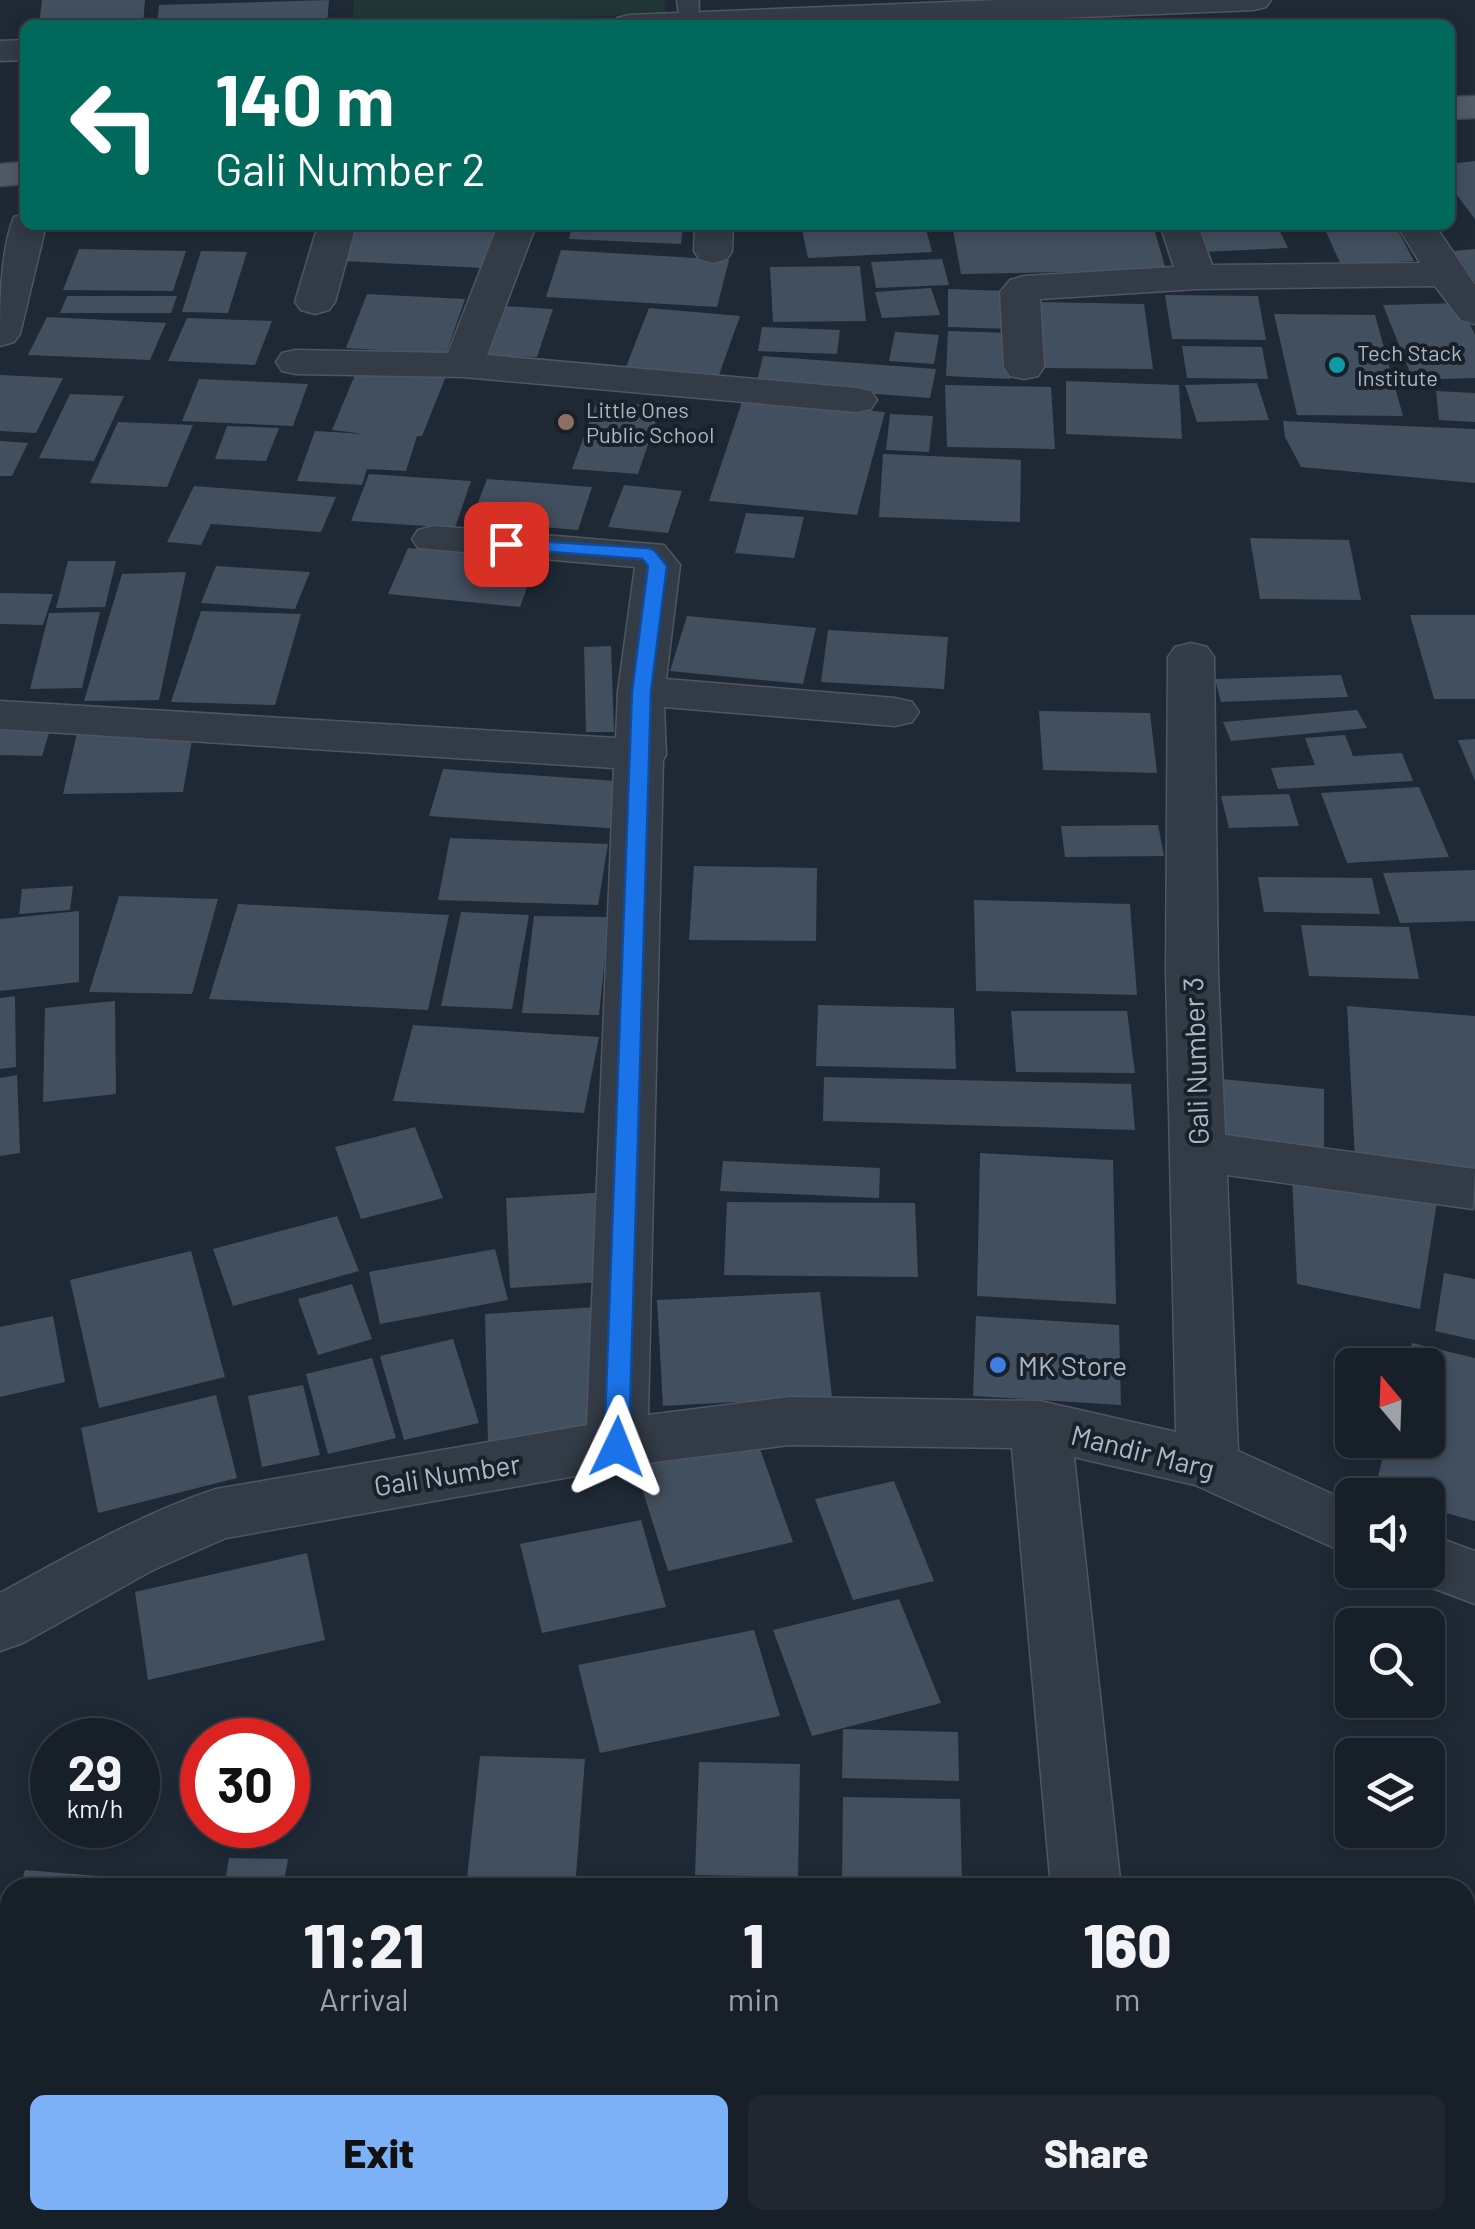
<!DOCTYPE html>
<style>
body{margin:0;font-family:Barlow,sans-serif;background:#202730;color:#f1f3f6;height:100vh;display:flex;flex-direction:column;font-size:38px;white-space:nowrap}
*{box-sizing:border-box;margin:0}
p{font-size:32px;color:#9ea2a8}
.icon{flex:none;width:55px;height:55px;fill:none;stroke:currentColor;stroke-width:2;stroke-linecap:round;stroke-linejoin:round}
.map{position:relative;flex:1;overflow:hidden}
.drawer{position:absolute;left:0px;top:1878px;width:1475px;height:352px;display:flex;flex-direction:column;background:#171f28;border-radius:30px 30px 0 0;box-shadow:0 5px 15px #0003,0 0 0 2px #363d45}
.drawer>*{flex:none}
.banner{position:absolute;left:20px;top:20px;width:1435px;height:210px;border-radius:15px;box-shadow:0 5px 15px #0003,0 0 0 2px #363d45;background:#00695c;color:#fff;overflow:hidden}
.needle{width:65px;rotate:341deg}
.tools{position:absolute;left:1335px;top:1348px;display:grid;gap:20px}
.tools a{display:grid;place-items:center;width:110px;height:110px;border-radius:15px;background:#171f28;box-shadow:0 5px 15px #0003,0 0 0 2px #363d45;font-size:50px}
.speed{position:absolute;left:30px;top:1718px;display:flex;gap:20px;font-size:50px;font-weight:700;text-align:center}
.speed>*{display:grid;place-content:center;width:130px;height:130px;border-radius:50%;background:#171f28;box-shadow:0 5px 15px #0003,0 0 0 2px #363d45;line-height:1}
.speed small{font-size:25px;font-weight:400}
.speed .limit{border:15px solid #d22;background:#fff;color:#111}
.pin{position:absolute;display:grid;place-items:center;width:85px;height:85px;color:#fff;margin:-42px;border-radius:20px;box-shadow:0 5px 15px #0006}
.me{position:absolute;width:110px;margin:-55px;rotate:2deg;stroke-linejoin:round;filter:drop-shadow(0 0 8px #0008)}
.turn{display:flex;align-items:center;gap:35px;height:210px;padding:0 30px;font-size:45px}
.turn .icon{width:130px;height:130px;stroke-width:2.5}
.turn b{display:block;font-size:70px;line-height:85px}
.eta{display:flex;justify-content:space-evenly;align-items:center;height:170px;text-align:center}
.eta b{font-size:60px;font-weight:800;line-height:70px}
.primary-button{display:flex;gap:20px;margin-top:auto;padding:20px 30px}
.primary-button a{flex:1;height:115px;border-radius:15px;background:#7cb1f8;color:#111;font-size:40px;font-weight:800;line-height:115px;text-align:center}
.primary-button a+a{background:#202730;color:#f1f3f6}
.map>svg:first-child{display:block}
.green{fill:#213537}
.building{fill:#424f5e}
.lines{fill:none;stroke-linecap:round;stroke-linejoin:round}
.lane-casing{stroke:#4d5662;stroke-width:3}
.street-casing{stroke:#4d5662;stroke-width:3}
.primary-casing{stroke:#3c4450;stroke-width:3}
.lane{fill:#323b46;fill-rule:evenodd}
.street{fill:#323b46;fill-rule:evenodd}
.primary{fill:#505a67;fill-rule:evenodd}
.route{fill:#1a73e8;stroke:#114b97;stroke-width:2.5}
.culture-dot{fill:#0f9aa8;stroke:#18202a;stroke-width:4}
.education-dot{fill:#8d6e63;stroke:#18202a;stroke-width:4}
.shop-dot{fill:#3f7fe0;stroke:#18202a;stroke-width:4}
.labels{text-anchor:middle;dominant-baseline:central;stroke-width:8;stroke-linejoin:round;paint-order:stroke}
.far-poi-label{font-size:22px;fill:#acb6c4;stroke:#18202a;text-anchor:start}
.street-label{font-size:28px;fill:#acb6c4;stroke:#18202a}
.poi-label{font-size:28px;fill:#acb6c4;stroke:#18202a;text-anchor:start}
</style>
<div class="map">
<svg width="1475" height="2229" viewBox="0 0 1475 2229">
<rect width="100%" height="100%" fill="#1f2936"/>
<path class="green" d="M354,0h310l2,14 -313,11z"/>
<g class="building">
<path d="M42,0h103l-2,25h-104z"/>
<path d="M329,0l-2,24 -170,1 2,-20z"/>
<path d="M1475,161v58l-25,-33v-22z"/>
<path d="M355,225h142l-14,43 -142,-7z"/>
<path d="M572,225h111l-2,19 -112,-5z"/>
<path d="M801,225h124l7,27 -124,6z"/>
<path d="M952,225h201l13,45 -205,4z"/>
<path d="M1191,225h86l11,23 -86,4z"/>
<path d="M1323,225h72l19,36 -73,4z"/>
<path d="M79,249l107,2 -13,40 -110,-1z"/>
<path d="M1475,249v33l-21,-31z"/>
<path d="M561,250l168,10 -12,47 -171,-10z"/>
<path d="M201,251l46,1 -19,61 -46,-1z"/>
<path d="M942,259l7,26 -73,3 -5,-26z"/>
<path d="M860,266l6,55 -93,1 -3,-55z"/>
<path d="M931,288l9,27 -58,3 -7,-26z"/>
<path d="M948,289l62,2 1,38 -63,-2z"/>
<path d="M367,294l98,5 -19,55 -100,-6z"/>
<path d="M1165,295l93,1 8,44 -94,-1z"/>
<path d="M67,296h110l-6,17h-111z"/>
<path d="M1037,302l107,2 9,65 -111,-1z"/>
<path d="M1460,303l15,32v43l-62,2 -30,-75z"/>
<path d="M502,306l51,3 -16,48 -52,-2z"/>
<path d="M649,308l91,8 -21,59 -93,-8z"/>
<path d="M1274,314l101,1 28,101 -106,-1z"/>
<path d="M47,317l119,6 -16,37 -122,-5z"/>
<path d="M187,318l85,3 -17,44 -87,-4z"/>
<path d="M762,327l78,3 -3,24 -79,-3z"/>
<path d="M948,331l62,2v46l-64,-3z"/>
<path d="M895,332l44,3 -5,29 -45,-3z"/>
<path d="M1182,346l80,1 6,32 -81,-1z"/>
<path d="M763,356l173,13 -6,29 -174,-13z"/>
<path d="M357,370l89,6 -24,60h-5l-11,35 -39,-2 -5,16 -65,-4 18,-50 50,3 -33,-4z"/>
<path d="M0,375l63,3 -27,55 -36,-2z"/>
<path d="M199,379l109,5 -15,42 -111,-5z"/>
<path d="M1066,381l113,4 3,54 -116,-5z"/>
<path d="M1257,383l12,37 -72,2 -12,-37z"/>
<path d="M945,385l106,2 4,62 -108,-2z"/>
<path d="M1436,391l39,2v29l-36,-2z"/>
<path d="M70,394l54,2 -30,65 -55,-3z"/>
<path d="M743,399l142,13 -28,103 -148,-14z"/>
<path d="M597,401l64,5 -23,68 -66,-5z"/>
<path d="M890,414l43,2 -4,36 -43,-2z"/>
<path d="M1283,421l192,8v54l-174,-16 -16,-30z"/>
<path d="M118,422l75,3 -26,62 -77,-4z"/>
<path d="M227,426l52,2 -13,33 -51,-2z"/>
<path d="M0,441l28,2 -16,33h-12z"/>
<path d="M883,454l138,6 -1,62 -141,-5z"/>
<path d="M369,474l102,7 -16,47 -104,-7z"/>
<path d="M487,479l105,8 -14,43 -107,-9z"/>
<path d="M624,485l58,6 -14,42 -60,-6z"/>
<path d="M194,486l142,11 -15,35 -110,-8 -10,21 -34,-3z"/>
<path d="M746,513l58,4 -10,41 -59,-5z"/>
<path d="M1250,538l99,2 12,60 -101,-1z"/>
<path d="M408,548l129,12 -17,47 -132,-13z"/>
<path d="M68,561h48l-11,46 -49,1z"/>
<path d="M216,566l94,6 -15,37 -94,-6z"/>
<path d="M186,572l-27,128 -75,1 38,-127z"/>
<path d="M0,593l53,1 -10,31 -43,-1z"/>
<path d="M201,611l100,3 -26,91 -104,-3z"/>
<path d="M100,612l-18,76 -52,1 19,-76z"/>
<path d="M1410,615h65v84h-41z"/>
<path d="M687,616l129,12 -13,56 -133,-13z"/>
<path d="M828,630l120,7 -4,52 -123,-7z"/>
<path d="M611,646l3,86h-28l-2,-85z"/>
<path d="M1341,675l7,22 -127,5 -6,-23z"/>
<path d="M1357,710l10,18 -136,13 -8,-19z"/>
<path d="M1039,711l111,2 7,60 -114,-3z"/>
<path d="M0,723h52l-10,33 -42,-1z"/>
<path d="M194,728l-11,64 -120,2 15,-65z"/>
<path d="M1345,735l8,21 49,-3 11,28 -135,8 -7,-21 44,-3 -10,-27z"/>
<path d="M1475,739v42l-17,-41z"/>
<path d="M443,769l188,13 -10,47 -192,-13z"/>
<path d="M1419,787l30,70 -102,6 -26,-70z"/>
<path d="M1289,794l10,32 -70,2 -8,-32z"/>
<path d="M1158,825l6,31 -99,1 -4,-31z"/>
<path d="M450,838l158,6 -10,61 -160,-5z"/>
<path d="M694,866l123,2 -1,73 -127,-1z"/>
<path d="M1475,870v51l-75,2 -17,-50z"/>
<path d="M1258,877l114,1 8,36 -116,-2z"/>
<path d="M73,886l-3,24 -51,4 3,-25z"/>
<path d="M119,896l99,3 -26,95 -103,-2z"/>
<path d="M974,900l156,4 7,91 -161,-4z"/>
<path d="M238,904l211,11 -21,95 -219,-11z"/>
<path d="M79,911v71l-79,9v-72z"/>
<path d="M461,912l68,3 -17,94 -71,-3z"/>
<path d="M534,916l75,1 -10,98 -77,-2z"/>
<path d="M1301,925l108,2 10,52 -110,-3z"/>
<path d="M15,996l1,71 -16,2v-71z"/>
<path d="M115,1001l1,93 -73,8 2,-94z"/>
<path d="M818,1005l136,3 2,61 -140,-3z"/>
<path d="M1347,1006l128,10v152l-120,-9z"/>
<path d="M1011,1011h116l8,62 -119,-1z"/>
<path d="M413,1025l186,12 -15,76 -191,-12z"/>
<path d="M17,1075l3,78 -20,3v-78z"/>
<path d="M824,1077l307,7 4,46 -312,-9z"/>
<path d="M1212,1078l112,11v59l-114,-10z"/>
<path d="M415,1127l28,71 -82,21 -26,-72z"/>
<path d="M980,1153l133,7 3,144 -139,-8z"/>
<path d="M723,1161l157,7 -1,30 -159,-7z"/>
<path d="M1292,1176l145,26 -17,107 -123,-25z"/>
<path d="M610,1192l7,89 -107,7 -4,-90z"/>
<path d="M727,1202l188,1 3,74 -194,-2z"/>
<path d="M337,1216l22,55 -126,35 -20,-57z"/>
<path d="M495,1249l13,51 -128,24 -11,-52z"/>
<path d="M191,1251l34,126 -126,31 -29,-128z"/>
<path d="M1444,1273l31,6v61l-40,-9z"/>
<path d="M352,1284l20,55 -54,16 -20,-56z"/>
<path d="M820,1292l12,105 -169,9 -6,-106z"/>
<path d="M598,1307l7,129 -117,7 -3,-129z"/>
<path d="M53,1316l12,66 -65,15v-70z"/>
<path d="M976,1316l143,9 2,80 -148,-9z"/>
<path d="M453,1339l26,84 -75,17 -24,-84z"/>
<path d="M1412,1343l63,15v163l-47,-13v-13l-54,-2 13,-53h41v-75h-22z"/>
<path d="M372,1358l24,80 -68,16 -22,-80z"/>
<path d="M303,1385l17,70 -58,12 -14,-71z"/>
<path d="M216,1395l21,83 -139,35 -17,-85z"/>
<path d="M754,1432l39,110 -125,29 -36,-114z"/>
<path d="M894,1481l40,100 -81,19 -38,-101z"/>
<path d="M641,1520l25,87 -124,26 -22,-89z"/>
<path d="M307,1553l18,87 -177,40 -13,-88z"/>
<path d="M899,1599l42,104 -129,33 -39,-106z"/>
<path d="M754,1630l26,86 -180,37 -22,-88z"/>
<path d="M843,1729l115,3 1,49 -117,-3z"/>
<path d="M480,1756l105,3 -10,129h-109z"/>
<path d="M699,1762l101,2 -2,113 -103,-2z"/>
<path d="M843,1797l117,2 2,86 -120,-3z"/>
<path d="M229,1858l59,1 -5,29h-59z"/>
<path d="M25,1870l122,10 -2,8h-125z"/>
<path d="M9,1922h1v149l-10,-1v-118z"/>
<path d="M423,2220h69l-1,9h-69z"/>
<path d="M505,2220h160l-1,9h-160z"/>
<path d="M808,2220h143l1,9h-144z"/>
</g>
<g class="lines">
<g class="lane-casing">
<path id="lane" d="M677,0h22l-1,25h-18z"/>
</g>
<g class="street-casing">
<g id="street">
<path d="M1000,0h271l-5,7 -12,3 -370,15h-272l5,-7 12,-3z"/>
<path d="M25,40v20l-25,1v-20z"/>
<path d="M25,214v11h21l-26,109 -6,8 -14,4c0,-39 0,-95 14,-129z"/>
<path d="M318,225h38l-21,77 -6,8 -14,4 -14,-4 -6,-8z"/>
<path d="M498,225h38l-49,130 369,33 15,3 6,9 -6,9 -15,3 -393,-35 -167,-3 -14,-3 -6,-9 6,-9 14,-3 152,3z"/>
<path d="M695,225h38l-1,26 -5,8 -14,4 -14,-4 -5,-8z"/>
<path d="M1160,225h38l14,40 208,-2 -23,-38h38l40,60v39l-14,-4 -26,-34 -238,3 -157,10 4,68 -6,9 -14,3 -14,-3 -6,-9 -4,-75 10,-12 14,-4 150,-9z"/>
<path d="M434,526l230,19 16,20 -14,114 229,19 17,4 7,10 -7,10 -17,4 -231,-19 2,48 -3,5 -15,655 141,-18 251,4 136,31 -10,-459 2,-316 7,-10 16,-4 16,4 7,10 4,316 7,162 250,34 -2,40 -246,-34 11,276 114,52v53l-157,-71 -121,-28 47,431h-70l-39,-440 -223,-3 -135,17 -428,76 -73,32 -130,73 -23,8v-58c70,-38 140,-79 216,-104l371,-64 27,-657 -614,-39v-28l616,37 2,-47 17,-124 -217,-19 -6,-9 6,-9z"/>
<path d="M1428,1534l47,17v53l-69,-26 -5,-8h27z"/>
<rect x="1065" y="2220" width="76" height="9"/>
</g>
</g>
<g class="primary-casing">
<g id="primary">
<path d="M1475,96v22l-25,1v-22z"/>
<path d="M25,162v22l-25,2v-22z"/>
</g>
</g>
<use href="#lane" class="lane"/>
<use href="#street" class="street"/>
<use href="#primary" class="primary"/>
</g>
<path class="route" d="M506,539l142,9 6,2 13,16 -16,125 -22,756 -3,7h-18l-4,-7 28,-756 16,-125 -6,-7 -143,-11v-8z"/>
<circle class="culture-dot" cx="1337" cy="365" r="10"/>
<circle class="education-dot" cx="566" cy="422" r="10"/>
<circle class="shop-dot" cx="998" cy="1365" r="10"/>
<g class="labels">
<g class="far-poi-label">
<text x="1357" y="352">Tech Stack<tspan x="1357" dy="25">Institute</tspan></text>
<text x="586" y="409">Little Ones<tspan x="586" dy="25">Public School</tspan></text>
</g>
<g class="street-label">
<text transform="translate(1195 1061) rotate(-92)">Gali Number 3</text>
<text transform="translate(1143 1451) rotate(14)">Mandir Marg</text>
<text transform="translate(447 1474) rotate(-9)">Gali Number</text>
</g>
<g class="poi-label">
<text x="1018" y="1365">MK Store</text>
</g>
</g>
</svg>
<div class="tools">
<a><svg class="needle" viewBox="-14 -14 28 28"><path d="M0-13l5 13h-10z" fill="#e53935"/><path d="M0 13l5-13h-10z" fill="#9ea2a8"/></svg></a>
<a><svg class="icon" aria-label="sound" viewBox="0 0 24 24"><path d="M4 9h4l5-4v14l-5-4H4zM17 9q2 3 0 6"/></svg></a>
<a><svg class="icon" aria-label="search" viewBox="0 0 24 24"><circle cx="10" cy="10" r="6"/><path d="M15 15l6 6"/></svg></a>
<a><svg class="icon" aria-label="layers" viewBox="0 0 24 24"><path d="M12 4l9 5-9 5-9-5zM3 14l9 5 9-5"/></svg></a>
</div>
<div class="speed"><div>29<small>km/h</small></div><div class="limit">30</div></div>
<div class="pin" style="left:506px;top:544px;background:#d93025"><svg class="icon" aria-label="arrive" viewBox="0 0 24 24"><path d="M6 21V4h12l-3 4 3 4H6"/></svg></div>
<svg class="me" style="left:617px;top:1447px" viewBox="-20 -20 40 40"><path d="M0-17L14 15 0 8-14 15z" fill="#1a73e8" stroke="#fff" stroke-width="4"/></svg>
<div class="banner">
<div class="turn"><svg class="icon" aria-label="left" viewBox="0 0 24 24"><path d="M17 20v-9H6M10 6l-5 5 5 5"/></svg><div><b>140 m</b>Gali Number 2</div></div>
</div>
<section class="drawer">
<div class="eta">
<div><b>11:21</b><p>Arrival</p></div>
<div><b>1</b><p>min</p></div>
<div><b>160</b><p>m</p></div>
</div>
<div class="primary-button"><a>Exit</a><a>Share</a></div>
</section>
</div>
